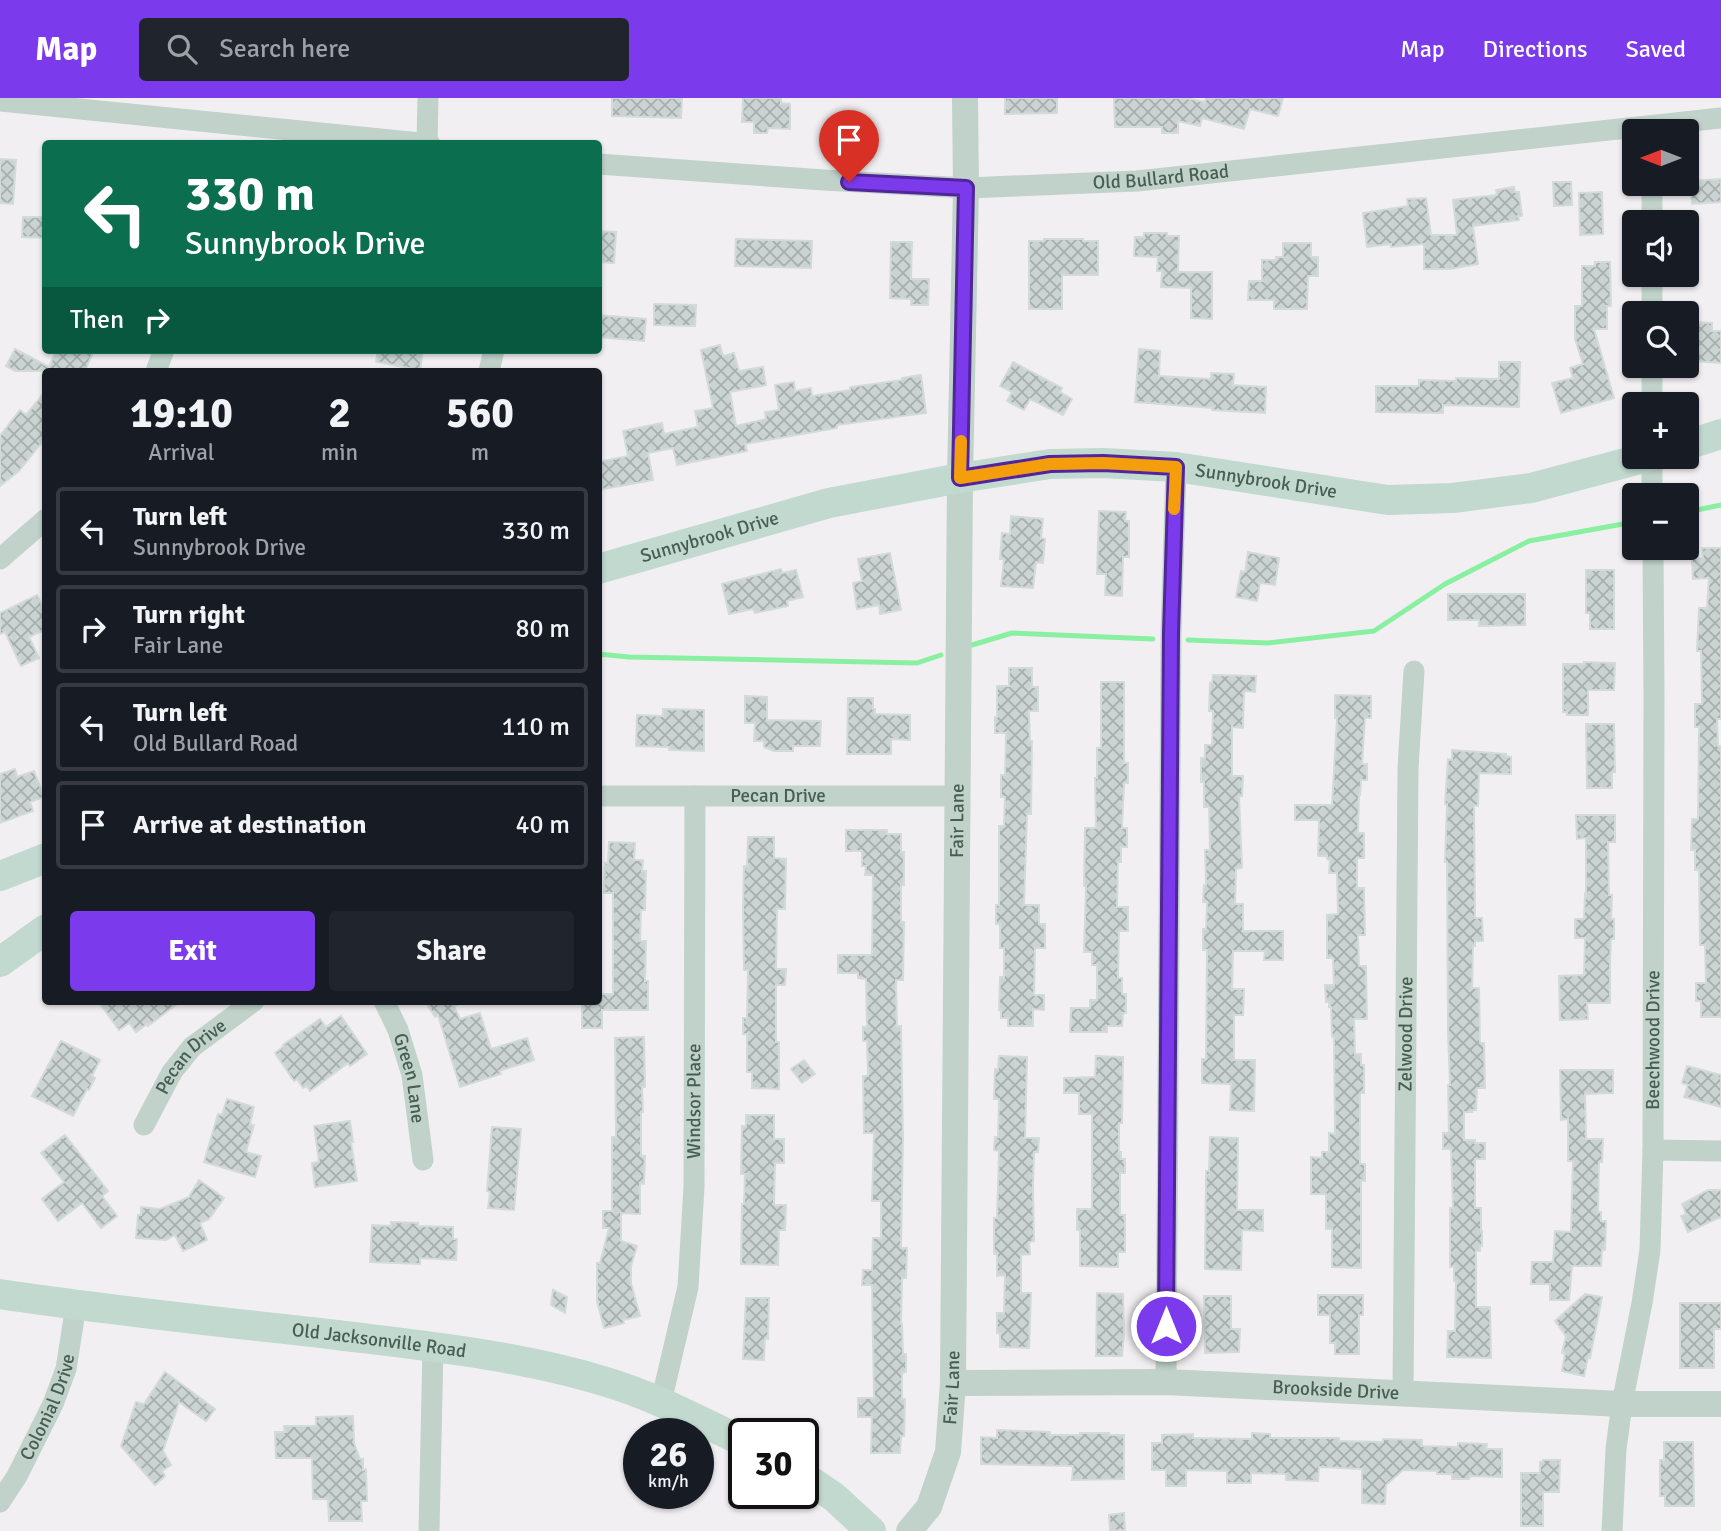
<!DOCTYPE html>
<meta charset="utf-8">
<style>
body{margin:0;font-family:Signika,sans-serif;background:#20242c;color:#f1f3f6;height:100vh;display:flex;flex-direction:column;font-size:26px;white-space:nowrap}
*{box-sizing:border-box;margin:0}
p{font-size:23px;color:#9ea1a6}
.icon{flex:none;width:38px;height:38px;fill:none;stroke:currentColor;stroke-width:2;stroke-linecap:round;stroke-linejoin:round}
.map{position:relative;flex:1;overflow:hidden}
.drawer{position:absolute;left:42px;top:270px;width:560px;height:637px;display:flex;flex-direction:column;background:#171b24;border-radius:7px;box-shadow:0 2px 5px #0004}
.drawer>*{flex:none}
.hud{position:absolute;left:42px;top:42px;width:560px;height:214px;border-radius:7px;box-shadow:0 2px 5px #0004;background:#0b6e4f;color:#fff;overflow:hidden}
.needle{width:46px;rotate:270deg}
.fabs{position:absolute;left:1622px;top:21px;display:grid;gap:14px}
.fabs a{display:grid;place-items:center;width:77px;height:77px;border-radius:7px;background:#171b24;box-shadow:0 2px 5px #0004;font-size:35px}
.speed{position:absolute;left:623px;top:1320px;display:flex;gap:14px;font-size:35px;font-weight:700;text-align:center}
.speed>*{display:grid;place-content:center;width:91px;height:91px;border-radius:50%;background:#171b24;box-shadow:0 2px 5px #0004;line-height:1}
.speed small{font-size:18px;font-weight:400}
.speed .limit{border:4px solid #111;border-radius:10px;background:#fff;color:#111}
.pin{position:absolute;display:grid;place-items:center;width:60px;height:60px;color:#fff;margin:-72px -30px;border-radius:50% 50% 50% 0;rotate:-45deg;box-shadow:0 0 7px #0007}
.pin .icon{rotate:45deg}
.me{position:absolute;width:77px;margin:-38px;rotate:0deg;stroke-linejoin:round;filter:drop-shadow(0 0 5px #0008)}
.turn{display:flex;align-items:center;gap:24px;height:147px;padding:0 28px;font-size:32px}
.turn .icon{width:91px;height:91px;stroke-width:2.5}
.turn b{display:block;font-size:49px;line-height:60px}
.then{display:flex;align-items:center;height:66px;padding:0 28px;background:#0003;gap:14px;font-size:26px}
.eta{display:flex;justify-content:space-evenly;align-items:center;height:119px;text-align:center}
.eta b{font-size:42px;font-weight:800;line-height:49px}
.button{display:flex;gap:14px;margin-top:auto;padding:14px 28px}
.button a{flex:1;height:80px;border-radius:7px;background:#7c3aed;color:#fff;font-size:28px;font-weight:800;line-height:80px;text-align:center}
.button a+a{background:#20242c;color:#f1f3f6}
ul{padding:0;list-style:none}
li{display:flex;align-items:center;gap:21px;height:88px;margin:0 14px 10px;padding:0 14px;border:4px solid #363941;border-radius:7px}
li div{flex:1}
li b{display:block;font-size:26px}
li em{font-style:normal}
header{display:flex;align-items:center;gap:42px;box-sizing:border-box;height:98px;padding:0 35px;background:#7c3aed;color:#fff}
header strong{font-size:33px}
nav{display:flex;gap:38px;margin-inline-start:auto;font-size:24px}
.search{width:490px;height:63px;background:#20242c;display:flex;align-items:center;gap:18px;box-sizing:border-box;padding:0 24px;border-radius:7px;color:#9ea1a6;font-size:26px}
.map>svg:first-child{display:block}
.lines{fill:none;stroke-linecap:round;stroke-linejoin:round}
.stream{stroke:#88f0a0;stroke-width:5}
.building{fill:url(#building-cross-hatch);stroke:#d3dbd9;stroke-width:2}
.minor{stroke:#c0d2c9;stroke-width:21}
.tertiary{stroke:#c0d2c9;stroke-width:26}
.secondary{stroke:#c1d9ce;stroke-width:30}
.route-casing{stroke:#51269a;stroke-width:18}
.route{stroke:#7c3aed;stroke-width:12}
.slow{stroke:#f59e0b;stroke-width:12}
.labels{text-anchor:middle;dominant-baseline:central;stroke-width:7;stroke-linejoin:round;paint-order:stroke}
.street-label{font-size:19px;fill:#475e52;stroke:#fff}
</style>
<header>
<strong>Map</strong>
<div class="search"><svg class="icon" aria-label="search" viewBox="0 0 24 24"><circle cx="10" cy="10" r="6"/><path d="M15 15l6 6"/></svg>Search here</div>
<nav><a>Map</a><a>Directions</a><a>Saved</a></nav>
</header>
<div class="map">
<svg width="1721" height="1433" viewBox="0 0 1721 1433">
<defs>
<pattern id="building-cross-hatch" width="8" height="8" patternUnits="userSpaceOnUse" patternTransform="scale(1.75)"><rect width="8" height="8" fill="#cbd4d2"/><path d="M0 0l8 8M0 8l8-8" fill="none" stroke="#a7afad"/></pattern>
</defs>
<rect width="100%" height="100%" fill="#f2eff2"/>
<g class="lines">
<g class="stream">
<path d="M1687,414l34,-7"/>
<path d="M1188,542l79,3 107,-12 71,-47 84,-43 105,-19"/>
<path d="M972,547l40,-12 141,6"/>
<path d="M598,556l31,3 288,6 24,-8"/>
</g>
</g>
<g class="building">
<path d="M612,0h70l-1,20 -69,-2z"/>
<path d="M743,0h38v5l9,1v25l-22,-1 -1,5h-13v-11h-12z"/>
<path d="M1005,0h52v15l-52,1z"/>
<path d="M1114,0h72l19,4 1,-4h77l-5,18 -28,-7 -6,20 -42,-11 -2,8 -22,-5v12h-16v-6h-47z"/>
<path d="M0,61l16,1 -3,44 -13,-1z"/>
<path d="M1721,81v23l-29,2 -2,-23z"/>
<path d="M1553,84h18l1,23 -18,1z"/>
<path d="M1514,89l1,5h4l3,24h-4l1,4 -46,6 5,38 -28,5h-26v-25l-33,3v-3l-24,3 -4,-34 45,-7 -1,-7 19,-1 5,37h26l-4,-35 44,-5 -1,-5z"/>
<path d="M1602,94l1,42 -23,1 -1,-42z"/>
<path d="M23,119h23v21l-24,-1z"/>
<path d="M598,133l18,1 -2,31 -16,-1z"/>
<path d="M1144,135h23v3h12l-1,36h34v47l-21,-1v-30l-30,-1 1,-16h-5l1,-14 -24,-1 1,-19h9z"/>
<path d="M736,141l76,2 -1,27 -76,-2z"/>
<path d="M1044,141h39v2h15v34h-36v34h-33v-68h15z"/>
<path d="M891,144h21l-1,37h18l-1,26h-17v-6l-21,-1z"/>
<path d="M1283,145h28v14h7v19h-10l-1,33h-33v-9h-26l1,-19h13v-21h14v-3h7z"/>
<path d="M1595,164h15l1,44h-4v23h-13l20,69 -53,15 -9,-30 21,-5 -3,-10 13,-4 -8,-25v-33h7v-40h13z"/>
<path d="M654,206l42,1 -1,21 -41,-1z"/>
<path d="M598,217l48,4 -2,22 -46,-4z"/>
<path d="M1695,224l17,1v8h9v32l-28,-2z"/>
<path d="M720,247l3,11 11,-3 5,18 24,-4 3,18 -36,7 6,34 30,-7 -1,-7 14,-2 -4,-25 19,-3 1,9 16,-3 1,8 38,-6v-3l52,-7v-2l19,-3 5,38 -89,12v3l-92,16 2,7 -70,14 -4,-17 -25,5 5,27 -55,10v-28l30,-6 -5,-25 39,-8 2,11 34,-7 -3,-16 18,-3 -12,-58z"/>
<path d="M15,251l34,18 7,-17h38l-9,21h-70l-9,-5z"/>
<path d="M1139,251l21,2 -1,25 52,3v-6l23,1 -1,11 33,2 -1,26 -53,-3v-2l-77,-6z"/>
<path d="M378,252h45l-3,20 -44,-8z"/>
<path d="M1013,264l49,26 -2,4 12,7 -9,16 -33,-16 -6,11 -17,-9 5,-9 -12,-6z"/>
<path d="M1499,264h21l-1,45 -76,-2v8l-67,-1v-26h43v-6l37,1v-3l43,1z"/>
<path d="M46,292v47l-27,34 -19,15v-50l20,-26 6,5z"/>
<path d="M1099,413l27,1 -1,9h4v36h-6l-1,39 -17,-1 1,-21h-9z"/>
<path d="M1011,418l32,3 -2,19 4,1 -2,24 -7,-1 -3,26 -32,-2 3,-27h-4l2,-26 8,1z"/>
<path d="M1702,450h19v171h-4l1,27h3v271h-20v-16h-5v-18h10l-1,-38h-5l-1,-75h-4v-20h-4l1,-31h6l1,-92h-4v-23h7l-1,-53h-4l2,-43h8l2,-30 -16,1 -1,-20 11,-1z"/>
<path d="M1248,454l31,6 -4,27 -15,-2 -3,18 -21,-4 5,-26 4,1z"/>
<path d="M890,455l11,57 -21,4 -1,-9 -22,4 -4,-26 9,-2 -4,-22z"/>
<path d="M781,471l1,4 14,-3 7,27 -16,4 1,5 -33,7 -2,-4 -24,5 -7,-30z"/>
<path d="M1586,472h28v59h-24v-16h-4z"/>
<path d="M1448,496h77v31l-46,1v-6h-31z"/>
<path d="M37,497l9,18v16l-17,8 10,21 -18,8 -16,-34 -5,2v-21z"/>
<path d="M1584,564l31,1 -1,27h-26v25h-21v-3h-4v-48h21z"/>
<path d="M1009,570h23v19h6v24h-9l1,30h2l-1,73h-4l-3,91h15v19h6v24h-10l-1,47h10v15l-11,-1v17h-25v-8h-7v-8h-2l1,-33h4v-29h-4v-24h-4v-19h3v-79h5l1,-29h-4v-22h4l1,-42h-11v-16h2v-31h12z"/>
<path d="M1213,577l43,1 -1,16 -11,-1 -1,37 -11,-1v49h11l-1,20h-3l3,71 -1,1 -5,1 -1,35h8v27h40v29h-19l1,-9h-32l-1,38h12l-1,26h-9v45h21l-1,51 -24,-1 1,-26 -29,-1v-24h4l1,-109h-4v-21h3l1,-27h-4l1,-17h2l-1,-35h5l-1,-43h-5v-25h-3v-24h4v-13h7l1,-34h-4l1,-28h2z"/>
<path d="M1101,584h23v81h4v20h-4l-2,45h5v19h-6v15h-3l-1,45h11v24h-9l-1,47h4v16h4v19h-3l-1,13h-15v6h-37l1,-24h19v-8h7v-35h-5v-13h-8l2,-66h-2l1,-58h11l-1,-50h2v-30h4z"/>
<path d="M1335,597l36,1v22h-6l-3,46h5v16h-6l-1,15h-1l-1,38h6v25h-7v30h7l1,47h-7l1,31h7l1,53h-13l1,35h6v11h3v28h-4v71h5v17l-4,-1v88l-29,-1v-38h-6v-35h-15v-37l11,1v-6h7v-19l6,1 -1,-97h-2l-1,-30h-2v-5h-3l-1,-17h9l-1,-27h-6v-43l11,-1 -1,-41h-8l1,-13 -3,-1v-3h-9l1,-36h-24v-15h37l5,-87h-2z"/>
<path d="M745,598l22,1v23l54,1 -1,25h-27v5h-19l-10,-4v-6h-10l1,-18h-10z"/>
<path d="M848,600h25v11h2v5l35,1v25l-19,-1v15h-44z"/>
<path d="M663,611l41,1v41l-35,-1v-3l-33,-1 1,-31 26,1z"/>
<path d="M1586,626h28l1,48h-3v16h-25z"/>
<path d="M1452,652l54,4v2l5,1v17l-32,-1 -1,33 -4,-1 1,113h7l1,23h-8v5h-2l-1,42h7l1,55h4l1,45h-8l-1,22h-4v2h-8v28h11v3h10v16h-10v49h6v23h1v15h-2v5h-4v56h14l1,51 -44,-1 1,-26h7l1,-50h-2v-14h-4v-59h3l-2,-59h-8v-16h6l-1,-48h2l-2,-51 -1,-172h-2l2,-58h-2l3,-45 4,1z"/>
<path d="M15,671l2,8 17,-6 10,26 -14,5 3,9 -33,12v-49z"/>
<path d="M1576,717h39v27h-7l1,53h3l-1,24h3v20h-3l-1,23v41h-23l1,16 -28,1 -1,-44 25,-1 1,-37h-10v-19h9l1,-25 1,1v-57l-9,1z"/>
<path d="M846,732h41v4h14v18h3v33h-3v37h3l-1,58h-7l1,46h4l2,112 -2,110h6l-1,30h-4l-1,46h1l1,30h3v18l-4,1v26h3l-1,37h-3l-1,17h-29l1,-36h-14v-19h16l-2,-113h-10l1,-15h9l1,-32h8v-37h-9l2,-68h-10l-1,-57h5l-1,-35h-4v-14h4l-1,-48 -8,-1v-5h-20v-18h34l1,-80h-8l1,-9h-4v-15h-16z"/>
<path d="M748,739h26v21l12,1 -1,50h-8l-1,60h10l-1,16h-9v57h3v47l-27,-1v-16h-5v-38h-4v-16h4l1,-48h-4l-1,-62 1,-42h3z"/>
<path d="M609,744l26,1 -1,17h9l-1,11h4l-1,39h-4l-1,31h6l-1,40h3v29h-46v18h-20v-27h16v-7h15v-101h-9l1,-30h3z"/>
<path d="M98,903h83l-33,25 -1,-2 -11,8 -7,-9 -10,7z"/>
<path d="M425,903h39l-10,5 6,13 20,-6 11,36 36,-11 7,22 -35,11 2,3 -41,13 -22,-72 -3,2z"/>
<path d="M341,918l26,38 -17,12 -2,-3 -38,28 -3,-5 -4,2 -6,-9 -3,2 -19,-28 9,-7 -1,-1 37,-26 6,8z"/>
<path d="M644,939l1,50h-3l1,25h-2v44h4l-1,28 -4,-1v31l-19,-1v28l16,5 -6,20v17l9,33 -17,4 1,3 -20,5 -7,-27v-38h3l9,-35h-6v-17h9v-74h4l-1,-99z"/>
<path d="M61,943l39,19 -8,16 3,2 -6,12 -2,-1 -14,27 -41,-20z"/>
<path d="M999,958l28,1 -2,81h14l-1,14h-4l-1,37 1,52 -5,1 1,12 -9,1v38h10l-2,55 -29,-1v-14h-3v-20h7l1,-38 -8,1v-22h-3v-36h3l2,-67 -5,-1 1,-13h3l1,-38h-5l1,-30h3z"/>
<path d="M1096,958l27,1 -1,66h-3v29h2v7h4v14h-5v42h5v37h-7v15l-38,-1v-36h-3v-21h15v-95h-13v-21h-15v-15l31,-1z"/>
<path d="M804,962l11,14 -13,9 -11,-14z"/>
<path d="M1687,968l34,9v32l-37,-10 4,-12 -6,-2z"/>
<path d="M1560,972h53v23l-28,1 1,45h17l-1,23h-3l-1,50h3v9h5l-1,29h-3l-1,16h-29l-3,34h-19v-16h-19l1,-22h21l2,-31 16,1 2,-71h-5v-42l-7,1z"/>
<path d="M227,1001l27,8 -4,17 4,1 -8,27 15,4 -6,21 -51,-15 14,-48 4,1z"/>
<path d="M746,1017h28v24h10v24h-9l-1,42h12l-1,25h-6l-1,35 -37,-1 1,-60h2l1,-30h-4l1,-48h4z"/>
<path d="M350,1023l3,21h-2l6,39 -42,6 -3,-24 7,-1 -5,-36z"/>
<path d="M492,1029l29,2 -7,81 -26,-2 2,-16 -3,-1z"/>
<path d="M65,1037l43,56 -6,5 15,20 -16,12 -19,-25 -24,18 -16,-22 22,-17 -23,-29z"/>
<path d="M1210,1039l28,1 -1,72h26v21l-21,-1 -1,40 -36,-1 1,-98h3z"/>
<path d="M199,1082l25,18 -15,21 -9,4 7,17 -24,11 -8,-16 -9,5 -30,-2 2,-23h3v-8l19,2 29,-12z"/>
<path d="M1708,1092h13v27l-33,15 -7,-16 5,-2 -4,-10z"/>
<path d="M391,1124l27,1v3l35,1v12h4l-1,21 -36,-2v6l-50,-2 2,-37 19,1z"/>
<path d="M553,1192l14,7 -2,16 -14,-8z"/>
<path d="M1097,1195l26,1 1,40 -2,22h-26z"/>
<path d="M1585,1196l17,3 -12,61 -2,-1 -4,19 -22,-5 3,-18h-3l4,-17 -11,-15z"/>
<path d="M1318,1197h45v20h-4v39h-24v-11h-5v-28h-12z"/>
<path d="M1204,1198h27v33h9l-1,23 -34,1z"/>
<path d="M746,1200h23l-1,41 -3,-1 -1,22 -21,-1z"/>
<path d="M1680,1205h41v26h-7v39h-34z"/>
<path d="M165,1274l50,37 -9,12 -27,-19 -16,49 8,14 -9,6 3,5 -10,9 -34,-39 15,-44 8,2z"/>
<path d="M353,1318l1,27 6,16h3v11l3,-1 1,32h-6l1,20h-33l-1,-22h-15l-1,-41h-36l-1,-26h10l-1,-6h32v-9z"/>
<path d="M997,1332l53,2v3h30v-2h29v2h15v44l-52,1 1,-14 -92,-2v-27l16,1z"/>
<path d="M1252,1335l18,1v4h69v3l44,1v-3l39,1v6l36,1v-4l29,1 -1,5h16v28l-32,-1 -1,3h-17v-5h-15v-3l-34,-1 -17,15 -1,19 -23,-1v-34l-43,-2 -1,14 -32,-1v-6l-35,-1v10h-24v-12l-41,-1v16h-20v-16h-14v-27h10v-8l31,-1v4l59,1z"/>
<path d="M1664,1344h29l1,64h-29v-10h-5v-36h4z"/>
<path d="M1543,1362h17l-1,32h-16v34h-22v-53h19v-11h3z"/>
<path d="M1124,1415l1,17 -15,1 -1,-16z"/>
</g>
<g class="lines">
<g class="minor">
<path d="M0,3l430,43"/>
<path d="M427,45l1,-45"/>
<path id="s1" d="M598,66l226,16 142,8 171,-7 584,-63"/>
<path d="M1652,124v-38"/>
<path d="M1652,215v-38"/>
<path d="M156,273l8,-21"/>
<path d="M489,273l5,-21"/>
<path d="M1652,306v-38"/>
<path d="M1652,359v38"/>
<path d="M0,461l46,-40"/>
<path id="s2" d="M598,698h359"/>
<path id="s3" d="M384,903l14,29 14,45 11,85"/>
<path id="s4" d="M144,1027l28,-53 20,-25 62,-46"/>
<path d="M1653,1052l68,1"/>
<path d="M1166,1284l5,-749 5,-166"/>
<path id="s5" d="M1403,1296l5,-626 6,-97"/>
<path id="s6" d="M661,1304l27,-115 6,-100 1,-391"/>
<path id="s7" d="M0,1404l17,-26 36,-72 13,-35 10,-64"/>
<path d="M429,1433l4,-184"/>
<path id="s8" d="M1612,1433l4,-82 6,-45 20,-101 8,-53 3,-100 1,-453 -1,-149"/>
</g>
<g class="tertiary">
<path id="s9" d="M953,1285l213,-1 456,22h99"/>
<path id="s10" d="M909,1433l20,-24 19,-55 5,-69 7,-905 6,-290 -1,-90"/>
</g>
<g class="secondary">
<path d="M1687,347l34,-11"/>
<path id="s11" d="M598,471l231,-66 131,-25 90,-14 53,-1 73,4 212,33 65,-2 78,-10 117,-31"/>
<path d="M0,778l46,-18"/>
<path d="M0,864l46,-33"/>
<path id="s12" d="M0,1196c112,17 224,28 337,41 89,11 180,20 266,46 49,14 95,39 141,61"/>
<path d="M803,1378l31,21 37,34"/>
</g>
</g>
<g class="lines">
<g class="route-casing">
<path id="route" d="M849,84l117,6 -6,290 90,-14 53,-1 73,4 -5,166 -5,693"/>
</g>
<use href="#route" class="route"/>
<path class="slow" d="M961,343l-1,37 90,-14 53,-1 73,4 -2,42"/>
</g>
<g class="labels">
<g class="street-label">
<text stroke="none"><textPath href="#s1" startOffset="564">Old Bullard Road</textPath></text>
<text stroke="none"><textPath href="#s11" startOffset="682">Sunnybrook Drive</textPath></text>
<text stroke="none"><textPath href="#s11" startOffset="116">Sunnybrook Drive</textPath></text>
<text stroke="none"><textPath href="#s2" startOffset="180">Pecan Drive</textPath></text>
<text stroke="none"><textPath href="#s10" startOffset="721">Fair Lane</textPath></text>
<text stroke="none"><textPath href="#s5" startOffset="360">Zelwood Drive</textPath></text>
<text stroke="none"><textPath href="#s8" startOffset="494">Beechwood Drive</textPath></text>
<text stroke="none"><textPath href="#s4" startOffset="84">Pecan Drive</textPath></text>
<text stroke="none"><textPath href="#s3" startOffset="82">Green Lane</textPath></text>
<text stroke="none"><textPath href="#s6" startOffset="304">Windsor Place</textPath></text>
<text stroke="none"><textPath href="#s12" startOffset="382">Old Jacksonville Road</textPath></text>
<text stroke="none"><textPath href="#s10" startOffset="154">Fair Lane</textPath></text>
<text stroke="none"><textPath href="#s9" startOffset="383">Brookside Drive</textPath></text>
<text stroke="none"><textPath href="#s7" startOffset="107">Colonial Drive</textPath></text>
</g>
</g>
</svg>
<div class="fabs">
<a><svg class="needle" viewBox="-14 -14 28 28"><path d="M0-13l5 13h-10z" fill="#e53935"/><path d="M0 13l5-13h-10z" fill="#9ea1a6"/></svg></a>
<a><svg class="icon" aria-label="sound" viewBox="0 0 24 24"><path d="M4 9h4l5-4v14l-5-4H4zM17 9q2 3 0 6"/></svg></a>
<a><svg class="icon" aria-label="search" viewBox="0 0 24 24"><circle cx="10" cy="10" r="6"/><path d="M15 15l6 6"/></svg></a>
<a>+</a>
<a>−</a>
</div>
<div class="speed"><div>26<small>km/h</small></div><div class="limit">30</div></div>
<div class="pin" style="left:849px;top:84px;background:#d93025"><svg class="icon" aria-label="arrive" viewBox="0 0 24 24"><path d="M6 21V4h12l-3 4 3 4H6"/></svg></div>
<svg class="me" style="left:1166px;top:1228px" viewBox="-20 -20 40 40"><circle r="17" fill="#7c3aed" stroke="#fff" stroke-width="3"/><path d="M0-11L8 9 0 5-8 9z" fill="#fff"/></svg>
<div class="hud">
<div class="turn"><svg class="icon" aria-label="left" viewBox="0 0 24 24"><path d="M17 20v-9H6M10 6l-5 5 5 5"/></svg><div><b>330 m</b>Sunnybrook Drive</div></div>
<div class="then">Then<svg class="icon" aria-label="right" viewBox="0 0 24 24"><path d="M7 20v-9h11M14 6l5 5-5 5"/></svg></div>
</div>
<section class="drawer">
<div class="eta">
<div><b>19:10</b><p>Arrival</p></div>
<div><b>2</b><p>min</p></div>
<div><b>560</b><p>m</p></div>
</div>
<ul>
<li><svg class="icon" aria-label="left" viewBox="0 0 24 24"><path d="M17 20v-9H6M10 6l-5 5 5 5"/></svg><div><b>Turn left</b><p>Sunnybrook Drive</p></div><em>330 m</em></li>
<li><svg class="icon" aria-label="right" viewBox="0 0 24 24"><path d="M7 20v-9h11M14 6l5 5-5 5"/></svg><div><b>Turn right</b><p>Fair Lane</p></div><em>80 m</em></li>
<li><svg class="icon" aria-label="left" viewBox="0 0 24 24"><path d="M17 20v-9H6M10 6l-5 5 5 5"/></svg><div><b>Turn left</b><p>Old Bullard Road</p></div><em>110 m</em></li>
<li><svg class="icon" aria-label="arrive" viewBox="0 0 24 24"><path d="M6 21V4h12l-3 4 3 4H6"/></svg><div><b>Arrive at destination</b></div><em>40 m</em></li>
</ul>
<div class="button"><a>Exit</a><a>Share</a></div>
</section>
</div>
